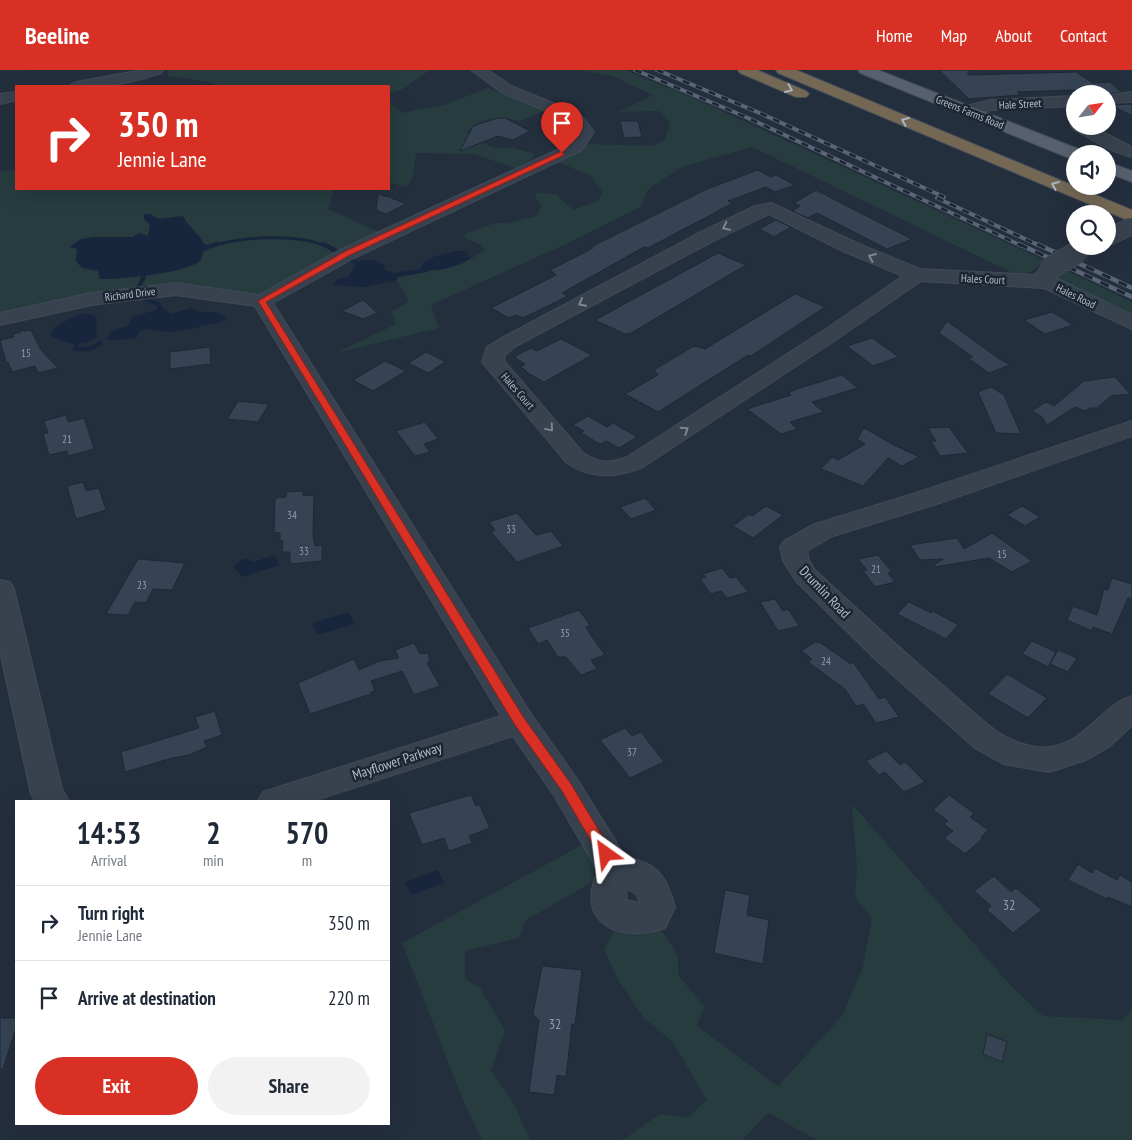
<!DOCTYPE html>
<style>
body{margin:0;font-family:"PT Sans Narrow",sans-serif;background:#f2f2f3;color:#1f2937;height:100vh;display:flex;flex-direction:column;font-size:19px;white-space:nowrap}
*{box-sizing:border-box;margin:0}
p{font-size:16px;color:#747a83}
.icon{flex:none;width:28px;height:28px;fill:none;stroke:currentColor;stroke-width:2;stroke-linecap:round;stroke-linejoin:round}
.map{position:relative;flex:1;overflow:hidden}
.sheet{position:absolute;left:15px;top:730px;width:375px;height:325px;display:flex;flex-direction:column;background:#fff;border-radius:0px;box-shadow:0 5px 20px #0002}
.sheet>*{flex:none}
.hud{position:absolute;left:15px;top:15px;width:375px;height:105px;border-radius:0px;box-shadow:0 5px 20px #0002;background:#d93025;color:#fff;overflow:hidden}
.needle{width:32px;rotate:60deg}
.tools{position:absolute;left:1066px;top:15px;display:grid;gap:10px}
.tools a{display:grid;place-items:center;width:50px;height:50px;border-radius:50%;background:#fff;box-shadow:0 5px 20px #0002;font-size:25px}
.pin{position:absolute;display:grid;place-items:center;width:42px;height:42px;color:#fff;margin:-51px -21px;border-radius:50% 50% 50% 0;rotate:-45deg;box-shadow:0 0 5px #0007}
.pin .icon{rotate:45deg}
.me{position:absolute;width:55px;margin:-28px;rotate:329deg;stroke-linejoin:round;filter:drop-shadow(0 0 4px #0008)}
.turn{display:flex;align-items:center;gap:18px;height:105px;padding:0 20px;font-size:22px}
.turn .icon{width:65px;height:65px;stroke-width:2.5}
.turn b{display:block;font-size:35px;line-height:42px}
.eta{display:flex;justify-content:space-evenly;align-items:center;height:85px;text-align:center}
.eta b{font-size:30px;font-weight:700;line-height:35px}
.action{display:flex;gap:10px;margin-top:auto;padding:10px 20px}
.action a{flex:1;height:58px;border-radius:30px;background:#d93025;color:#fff;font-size:20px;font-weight:700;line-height:58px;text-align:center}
.action a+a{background:#f2f2f3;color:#1f2937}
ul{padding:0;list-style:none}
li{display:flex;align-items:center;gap:15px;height:75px;padding:0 20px;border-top:1px solid #e0e1e3}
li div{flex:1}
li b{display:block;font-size:19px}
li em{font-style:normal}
header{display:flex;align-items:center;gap:30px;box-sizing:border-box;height:70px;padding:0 25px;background:#d93025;color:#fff}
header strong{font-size:24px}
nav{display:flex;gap:28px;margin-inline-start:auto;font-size:18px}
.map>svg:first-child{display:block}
.green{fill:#263c3f}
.water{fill:#17263c}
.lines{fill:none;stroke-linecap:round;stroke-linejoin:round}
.stream-far1{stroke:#17263c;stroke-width:3}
.stream{stroke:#17263c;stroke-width:4.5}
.building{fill:#364354;stroke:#1f2835}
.minor-casing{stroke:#414a57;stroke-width:2}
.major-casing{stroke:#414a57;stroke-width:2}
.highway-casing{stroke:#434c59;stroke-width:2}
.minor{fill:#38414e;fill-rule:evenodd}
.major{fill:#56606e;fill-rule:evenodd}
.highway{fill:#746855;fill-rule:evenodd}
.rail-far1-casing{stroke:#5a6575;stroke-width:4}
.rail-casing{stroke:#5a6575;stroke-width:4.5}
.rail-far1{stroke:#1d2633;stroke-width:2.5;stroke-dasharray:7;stroke-linecap:butt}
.rail{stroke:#1d2633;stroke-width:3;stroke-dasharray:9;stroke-linecap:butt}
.minor-bridge-far1-casing{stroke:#414a57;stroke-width:18;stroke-linecap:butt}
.minor-bridge-casing{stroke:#414a57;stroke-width:23;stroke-linecap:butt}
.minor-bridge-far1{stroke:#38414e;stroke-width:16}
.minor-bridge{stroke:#38414e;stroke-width:21}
.oneway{stroke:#aeb4bd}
.oneway2{stroke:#7c8592}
.route{fill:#d93025;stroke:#8d1f18}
.labels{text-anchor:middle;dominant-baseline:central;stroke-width:5;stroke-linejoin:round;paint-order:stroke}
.far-street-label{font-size:11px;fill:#b4bcc9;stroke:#1d2633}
.number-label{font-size:11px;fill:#929caa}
.street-label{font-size:14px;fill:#b4bcc9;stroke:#1d2633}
.near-number-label{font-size:14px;fill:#929caa}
</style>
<header>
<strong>Beeline</strong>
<nav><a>Home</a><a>Map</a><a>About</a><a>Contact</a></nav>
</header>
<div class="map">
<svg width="1132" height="1070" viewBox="0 0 1132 1070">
<rect width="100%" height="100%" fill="#242f3e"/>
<g class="green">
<path d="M168,0h262l-29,20 -12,3v-7h-173l-5,-4 -43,-6z"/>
<path d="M579,0h46l71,29 350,162 -16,11 -13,3 -265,-128 -70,20 -32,21 -4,4 -4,14 -76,38 -135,61 8,23 -103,25 60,-29 -4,-13 17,-9 -12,-22v-5l34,-4 31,-7 23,-14 -4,-5 -14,-6 -3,-5 31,-11h13l29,-7 4,-11 -5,-6v-6l20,1 17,16 25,-9 5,-10 -14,-16 -34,-14 31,-17 67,2 12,-6 5,-17 -11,-12 -41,1 35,-17 -41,-19z"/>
<path d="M488,18l68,25 -14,-1 -23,9c-18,-6 -38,-3 -52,11l4,6 23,10h20l21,6 -7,10 -10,5 -44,-15 -58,-1 -4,26 -5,8 -18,-4v-80l14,10 44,-9z"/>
<path d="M16,100v19h318l-6,20 51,23 -119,62 -84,-9 -176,30v-144z"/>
<path d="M1063,199l69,33v14l-67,-31 -9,-7 1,-6z"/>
<path d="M852,734l158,181 33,31 80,4 9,-11v131h-315l-49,-27 -26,27h-119l37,-26 27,4 20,-18 -35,-59 -28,-23 -26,-38 -14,-31 17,-30 35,6 13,15 9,17v17l26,33 -7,19 81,60 64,-70 21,-49 9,-49 -17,-20 2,-29z"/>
<path d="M584,774l10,15v22l-68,39 -7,18 -54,13v28l15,9 25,42 -14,41 23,33 16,36h-48l-19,-40 -61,-157z"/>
</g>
<g class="water">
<path d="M144,144h6l9,5 24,-3c6,12 15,16 21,28l10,2 -11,6c-1,3 -1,6 -2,8 -11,13 -84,20 -101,19l-2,-8 -16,-3 -6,-7 1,-12 -8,-2 12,-8 13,-2h38l7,-4 9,3 2,-11 -6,-6z"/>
<path d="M455,181h9l7,7c-13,8 -36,17 -50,9 5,-11 24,-13 34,-16z"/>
<path d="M363,189l14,2 8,5v4l12,4v6l-32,7 -32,-2 3,-5 13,-4 7,-12z"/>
<path d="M162,238l9,6 20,-6 10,4h15l12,6 -9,5 -17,2 -5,3 -28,4 -22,-3 -8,3 -4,7 -28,1 3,-8 19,-7 3,-8z"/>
<path d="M80,244h10l5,2c3,7 0,12 2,21 -14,11 -31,7 -46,-1l1,-6 18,-12z"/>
<path d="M274,485l6,10 -38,12 -9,-11 12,-8 8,4z"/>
<path d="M349,542l6,12 -38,11 -5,-12z"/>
<path d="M438,800l6,13 -33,12 -6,-13z"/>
</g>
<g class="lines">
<path class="stream-far1" d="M213,176c29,-9 83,-13 112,0"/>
<g class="stream">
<path d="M323,174l13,7"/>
<path d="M211,176l6,-2"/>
<path d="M349,188l8,5"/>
<path d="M397,205l29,-5"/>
<path d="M139,217l5,-11"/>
<path d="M143,228l15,6 2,5"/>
<path d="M77,274l-2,5h15l10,-6"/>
</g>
</g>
<g class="building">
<path d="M939,0h29v5l108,-3 17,11 17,-1 11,10 -14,2 -37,-4 -53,2 3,3 -51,4z"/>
<path d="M1132,34v12l-21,-11z"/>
<path d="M498,48h7l25,13 -17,9 -15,-4 -38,15 13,-25z"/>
<path d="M620,51h18l4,16 -18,1z"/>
<path d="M758,100l13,7 5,-2 19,10 -20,7 -9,-5 -38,14 5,2 -85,45 -4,-1 -82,46 6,3 -45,22 -7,-3 -7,3 -18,-10 65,-33 -6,-5 43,-22 -2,-1 116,-58z"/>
<path d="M816,120l60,31 36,18 -25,10 -70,-36 -9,5 -16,-7 8,-5 -6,-3z"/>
<path d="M378,124l11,3 17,7 -20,10 -10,-4z"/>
<path d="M776,150l15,7 -17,10 -15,-8z"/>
<path d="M718,183l28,12 -115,68 -6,1 -30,-14z"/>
<path d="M795,224l30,13 -74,49 -3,-1 -90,57 -33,-18 33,-19 -4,-5 40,-24 11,3z"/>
<path d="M363,230l14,13 -14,6 -21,-8z"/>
<path d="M1052,242l21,13 -28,9 -21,-14z"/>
<path d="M947,251l51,37 12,7 -21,8 -21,-15 5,-1 -34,-24z"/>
<path d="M20,259l4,2 7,-1 10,20 17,18 -20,5 -3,-7 -23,6 -4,-10h-2l-6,-22 14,-3 -1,-3 8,-2z"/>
<path d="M872,268l27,19 -26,9 -26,-20z"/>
<path d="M561,269l31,16 -48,27 -18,-10 1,-1 -7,-4 5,-3 -11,-7 17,-9 6,3z"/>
<path d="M210,277l1,17 -41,5v-17z"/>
<path d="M426,282l18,9 1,1 -17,11 -20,-10z"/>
<path d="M385,291l21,10 -33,20 -20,-11z"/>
<path d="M842,305l16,13 -46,14 11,10 -33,10 7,7 -16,5 -34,-25 44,-14 -3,-2 9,-4z"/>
<path d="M1115,307l15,17 -19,2 -14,12h-7l-5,3 -10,-4 -28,18 -6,-9 -9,-5 14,-9 8,4 30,-25z"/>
<path d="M991,317l13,8 17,39 -25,-1 -18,-41z"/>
<path d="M238,331l31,3 -11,18 -31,-3z"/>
<path d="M66,345l2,7 16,-4 10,31 -26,7 -1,-5 -18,4 -6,-21 5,-1 -4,-12z"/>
<path d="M588,346l19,11 6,-4 24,14 -18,11 -13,-7 -6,3 -19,-11 3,-2 -11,-6z"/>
<path d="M425,352l13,17 -14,5 6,8 -15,4 -19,-25z"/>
<path d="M949,357l19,26 -28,3 -9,-15h5l-8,-13z"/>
<path d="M864,358l30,17 25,12 -17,9 -14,-8 -25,28 -42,-17 11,-12 6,3 27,-16 -8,-5z"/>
<path d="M83,412l3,9 13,-3 7,22 -30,9 -9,-33z"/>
<path d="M303,421v5l11,-1 -1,40 2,11 7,-1v16l-32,3v-12h-8l1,-11h-3v-8l-6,-1 1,-34 11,-1v-5z"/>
<path d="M645,428l11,12 -25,9 -11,-12z"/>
<path d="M766,436l17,9 -30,23 -20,-12 16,-12 3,2z"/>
<path d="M1022,436l18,11 -15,9 -18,-11z"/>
<path d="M517,443l19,22 15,-4 12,15 -46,16 -26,-30 4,-2 -6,-8z"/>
<path d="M992,463l40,28 -20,11 -23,-14 -54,9 -1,-2 9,-6 -23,1 -10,-15 47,-7 7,11z"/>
<path d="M878,485l14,17 -4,1 7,9 -20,5 -12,-16 4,-1 -9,-11z"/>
<path d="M138,489l47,4 -13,27 -19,-1 -7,14 -11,-1 -7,13 -22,-1z"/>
<path d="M722,498l8,10 6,-1 12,15 -21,6 -6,-7 -10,3 -11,-15 6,-2 -3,-3z"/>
<path d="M1112,508l20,6v15l-4,-1 -16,36 -19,-7 -1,4 -25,-11 6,-14 24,9 7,-26 4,1z"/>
<path d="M775,529l8,12 5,-2 11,17 -21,5 -18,-29z"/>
<path d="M909,532l22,11 2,-2 25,14 -12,14 -49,-25z"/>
<path d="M579,540l11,15 -4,2 4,7 15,21 -14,5 6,9 -16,6 -15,-18h-8l-11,-17 -9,4 -10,-16z"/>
<path d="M1032,571l24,11 -8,15 -26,-13z"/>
<path d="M815,572h4l32,22 2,-2 26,37 6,-2 14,20 -23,6 -13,-19 -7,2 -11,-17 -37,-27 4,-3 -11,-8z"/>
<path d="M414,573l6,11 8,-1 2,9 -3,1 13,23 -26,9 -12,-24 -31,10 4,10 -4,1v2l-61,20 -12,-31 56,-24 5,11 21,-9 19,-3 -4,-8z"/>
<path d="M1058,580l19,8 -9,14 -18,-8z"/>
<path d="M1007,604l40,24 -19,20 -40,-24z"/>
<path d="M215,641l7,24 -18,6 3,6 -18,8 -17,3 -47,14 -4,-20 78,-24 -4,-11z"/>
<path d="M625,658l7,8 9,-4 23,30 -34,16 -30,-38z"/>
<path d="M886,681l14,14 5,-3 20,20 -21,10 -19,-20 -6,3 -13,-14z"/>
<path d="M471,725l5,11 3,-2 11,24 -21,8 3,7 -23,8 -5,-13 -22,7 -13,-32z"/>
<path d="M949,725l25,18 -4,4 18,13 -7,7 2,1 -18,16 -21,-16 9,-7 -9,-7 4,-3 -15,-11z"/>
<path d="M1078,794l14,9 3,-5 22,12 3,-5 12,7v25l-24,-10 -1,2 -39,-19z"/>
<path d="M994,806l17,16 5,-4 26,22 -29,23 -26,-23 4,-4 -17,-15z"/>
<path d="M725,820l25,5 -3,20 22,5 -6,44 -49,-11z"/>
<path d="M542,896l40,4 -7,54h-3l-6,53 -9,-2 -3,20 -25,-3 10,-72 -6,-6z"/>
<path d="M0,948h16v10l-13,41h-3z"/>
<path d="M987,964l20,8 -5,20 -19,-8z"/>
</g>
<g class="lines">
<g class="minor-casing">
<g id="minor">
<path d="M142,0h21l-2,3c-30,11 -61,15 -92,13l7,-4z"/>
<path d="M471,0h17l23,16 69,28 14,18 -12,18 -228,108 -81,45 258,411 46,65 49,79c33,4 41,21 49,49l-10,21c-43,16 -92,-4 -67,-57l-43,-74 -42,-61 -200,65h-55l5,-9 238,-76 -246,-410 -79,-11 -85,10 -91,20v-12l91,-20 85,-10 83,12 81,-45 230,-106 8,-12 -10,-12 -67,-28zM627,818l10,7 3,8 -14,-3z"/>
<path d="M16,22v8l-16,4v-10z"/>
<path d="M1132,22v10l-24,1v-8z"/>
<path d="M1075,26v10l-84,4 -25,5 -8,-5 3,-3 30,-7z"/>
<path d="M1075,52v4h16l41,21v10l-21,-7 -38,-21 -2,-3z"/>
<path d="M771,133l88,41 61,25 115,6 8,-11h14l3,4 -5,7 1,3 76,37v14l-88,-41 -123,-7 -84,58 -194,128c-27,11 -51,13 -76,-4l-85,-101 5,-15 13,-8 201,-107 54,-26zM769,144l76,38 58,24 -80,55 -196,126c-18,7 -28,6 -44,-4l-79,-92 1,-6 9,-8 201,-107z"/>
<path d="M1132,351v15l-198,69 -101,31 -26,15 2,9 5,9c44,41 87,81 133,120 16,14 32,29 49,42 13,9 37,19 54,16 36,-5 52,-42 82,-51v29l-23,22 -23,13 -37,12 -45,-8 -29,-16 -100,-89 -79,-78 -13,-20 -3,-14 4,-6 31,-17 101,-31z"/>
<path d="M0,510l10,2 4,7 48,200 7,12h-34l-4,-7 -31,-143z"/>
</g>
</g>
<g class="major-casing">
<g id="major">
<path d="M858,0h20l203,80 2,4h-8v5l-6,-1 -209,-85z"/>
<path d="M1108,92l24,9v11l-24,-9z"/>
</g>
</g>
<g class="highway-casing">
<g id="highway">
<path d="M738,0h19l49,21 3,3 -3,3h-10l-56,-24z"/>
<path d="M776,0h20l336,140v12l-354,-149z"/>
</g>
</g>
<use href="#minor" class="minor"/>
<use href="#major" class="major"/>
<use href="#highway" class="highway"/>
<g class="rail-far1-casing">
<g id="rail-far1">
<path d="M635,0l113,48 274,128"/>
<path d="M657,0l105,44 182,83"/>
<path d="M937,128l103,48"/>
</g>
</g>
<g class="rail-casing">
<g id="rail">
<path d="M1019,174l113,53"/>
<path d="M1037,174l95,44"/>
</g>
</g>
<use href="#rail-far1" class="rail-far1"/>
<use href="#rail" class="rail"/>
<g class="minor-bridge-far1-casing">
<path id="minor-bridge-far1" d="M1108,167l24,-11"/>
</g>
<g class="minor-bridge-casing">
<path id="minor-bridge" d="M1050,198l28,-16"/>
</g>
<use href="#minor-bridge-far1" class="minor-bridge-far1"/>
<use href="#minor-bridge" class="minor-bridge"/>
</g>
<defs><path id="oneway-chevron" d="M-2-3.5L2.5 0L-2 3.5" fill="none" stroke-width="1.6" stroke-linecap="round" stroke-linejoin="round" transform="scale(1.25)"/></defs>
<g class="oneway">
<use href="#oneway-chevron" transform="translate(789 19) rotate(23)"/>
<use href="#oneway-chevron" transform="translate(905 51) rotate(-157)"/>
<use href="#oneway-chevron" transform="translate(1055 115) rotate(-157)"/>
</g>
<g class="oneway2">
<use href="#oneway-chevron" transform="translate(726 157) rotate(154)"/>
<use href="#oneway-chevron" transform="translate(872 187) rotate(-156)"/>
<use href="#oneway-chevron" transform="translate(582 233) rotate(152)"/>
<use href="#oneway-chevron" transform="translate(550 358) rotate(50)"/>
<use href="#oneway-chevron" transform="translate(685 360) rotate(-33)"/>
</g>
<path class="route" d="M562,81l2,4 -214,100 -84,47 258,416 47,66 42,70 -2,4h-10l-39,-67 -47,-66 -257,-424 86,-49z"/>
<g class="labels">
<g class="far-street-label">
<text transform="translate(1020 34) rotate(-3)">Hale Street</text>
<text transform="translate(970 42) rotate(22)">Greens Farms Road</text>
<text transform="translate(983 209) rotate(3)">Hales Court</text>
<text transform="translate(130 224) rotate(-7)">Richard Drive</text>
<text transform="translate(1076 226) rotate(26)">Hales Road</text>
<text transform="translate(518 321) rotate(49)">Hales Court</text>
</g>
<g class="number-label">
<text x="26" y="283">15</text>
<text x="67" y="369">21</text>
<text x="292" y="445">34</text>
<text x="511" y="459">33</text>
<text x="304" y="481">33</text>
<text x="1002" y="484">15</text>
<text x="876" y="499">21</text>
<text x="142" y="515">23</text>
<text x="565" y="563">35</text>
<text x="826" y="591">24</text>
<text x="632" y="682">37</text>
</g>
<g class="street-label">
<text transform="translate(825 522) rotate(46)">Drumlin Road</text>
<text transform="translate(397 691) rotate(-18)">Mayflower Parkway</text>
</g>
<g class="near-number-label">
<text x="1009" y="835">32</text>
<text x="555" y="954">32</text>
</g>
</g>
</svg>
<div class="tools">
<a><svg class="needle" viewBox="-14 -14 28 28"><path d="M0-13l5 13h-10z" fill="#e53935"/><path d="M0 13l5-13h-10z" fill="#747a83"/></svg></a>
<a><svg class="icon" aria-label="sound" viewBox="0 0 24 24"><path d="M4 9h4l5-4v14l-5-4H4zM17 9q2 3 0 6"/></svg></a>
<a><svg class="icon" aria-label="search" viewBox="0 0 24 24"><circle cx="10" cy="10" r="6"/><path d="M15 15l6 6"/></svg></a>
</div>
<div class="pin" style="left:562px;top:83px;background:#d93025"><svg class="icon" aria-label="arrive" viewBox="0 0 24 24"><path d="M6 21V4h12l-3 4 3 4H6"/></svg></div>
<svg class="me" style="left:606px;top:784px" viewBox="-20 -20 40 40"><path d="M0-17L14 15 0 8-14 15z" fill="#d93025" stroke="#fff" stroke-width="4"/></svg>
<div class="hud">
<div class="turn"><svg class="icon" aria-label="right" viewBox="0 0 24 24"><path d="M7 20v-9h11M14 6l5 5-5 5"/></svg><div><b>350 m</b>Jennie Lane</div></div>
</div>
<section class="sheet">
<div class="eta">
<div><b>14:53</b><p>Arrival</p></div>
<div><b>2</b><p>min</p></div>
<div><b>570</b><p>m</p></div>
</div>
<ul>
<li><svg class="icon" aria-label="right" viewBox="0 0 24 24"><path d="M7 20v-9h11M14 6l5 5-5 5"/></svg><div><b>Turn right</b><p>Jennie Lane</p></div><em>350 m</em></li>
<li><svg class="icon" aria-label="arrive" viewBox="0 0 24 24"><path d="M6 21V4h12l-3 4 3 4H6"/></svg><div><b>Arrive at destination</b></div><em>220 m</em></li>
</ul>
<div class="action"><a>Exit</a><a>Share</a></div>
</section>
</div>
